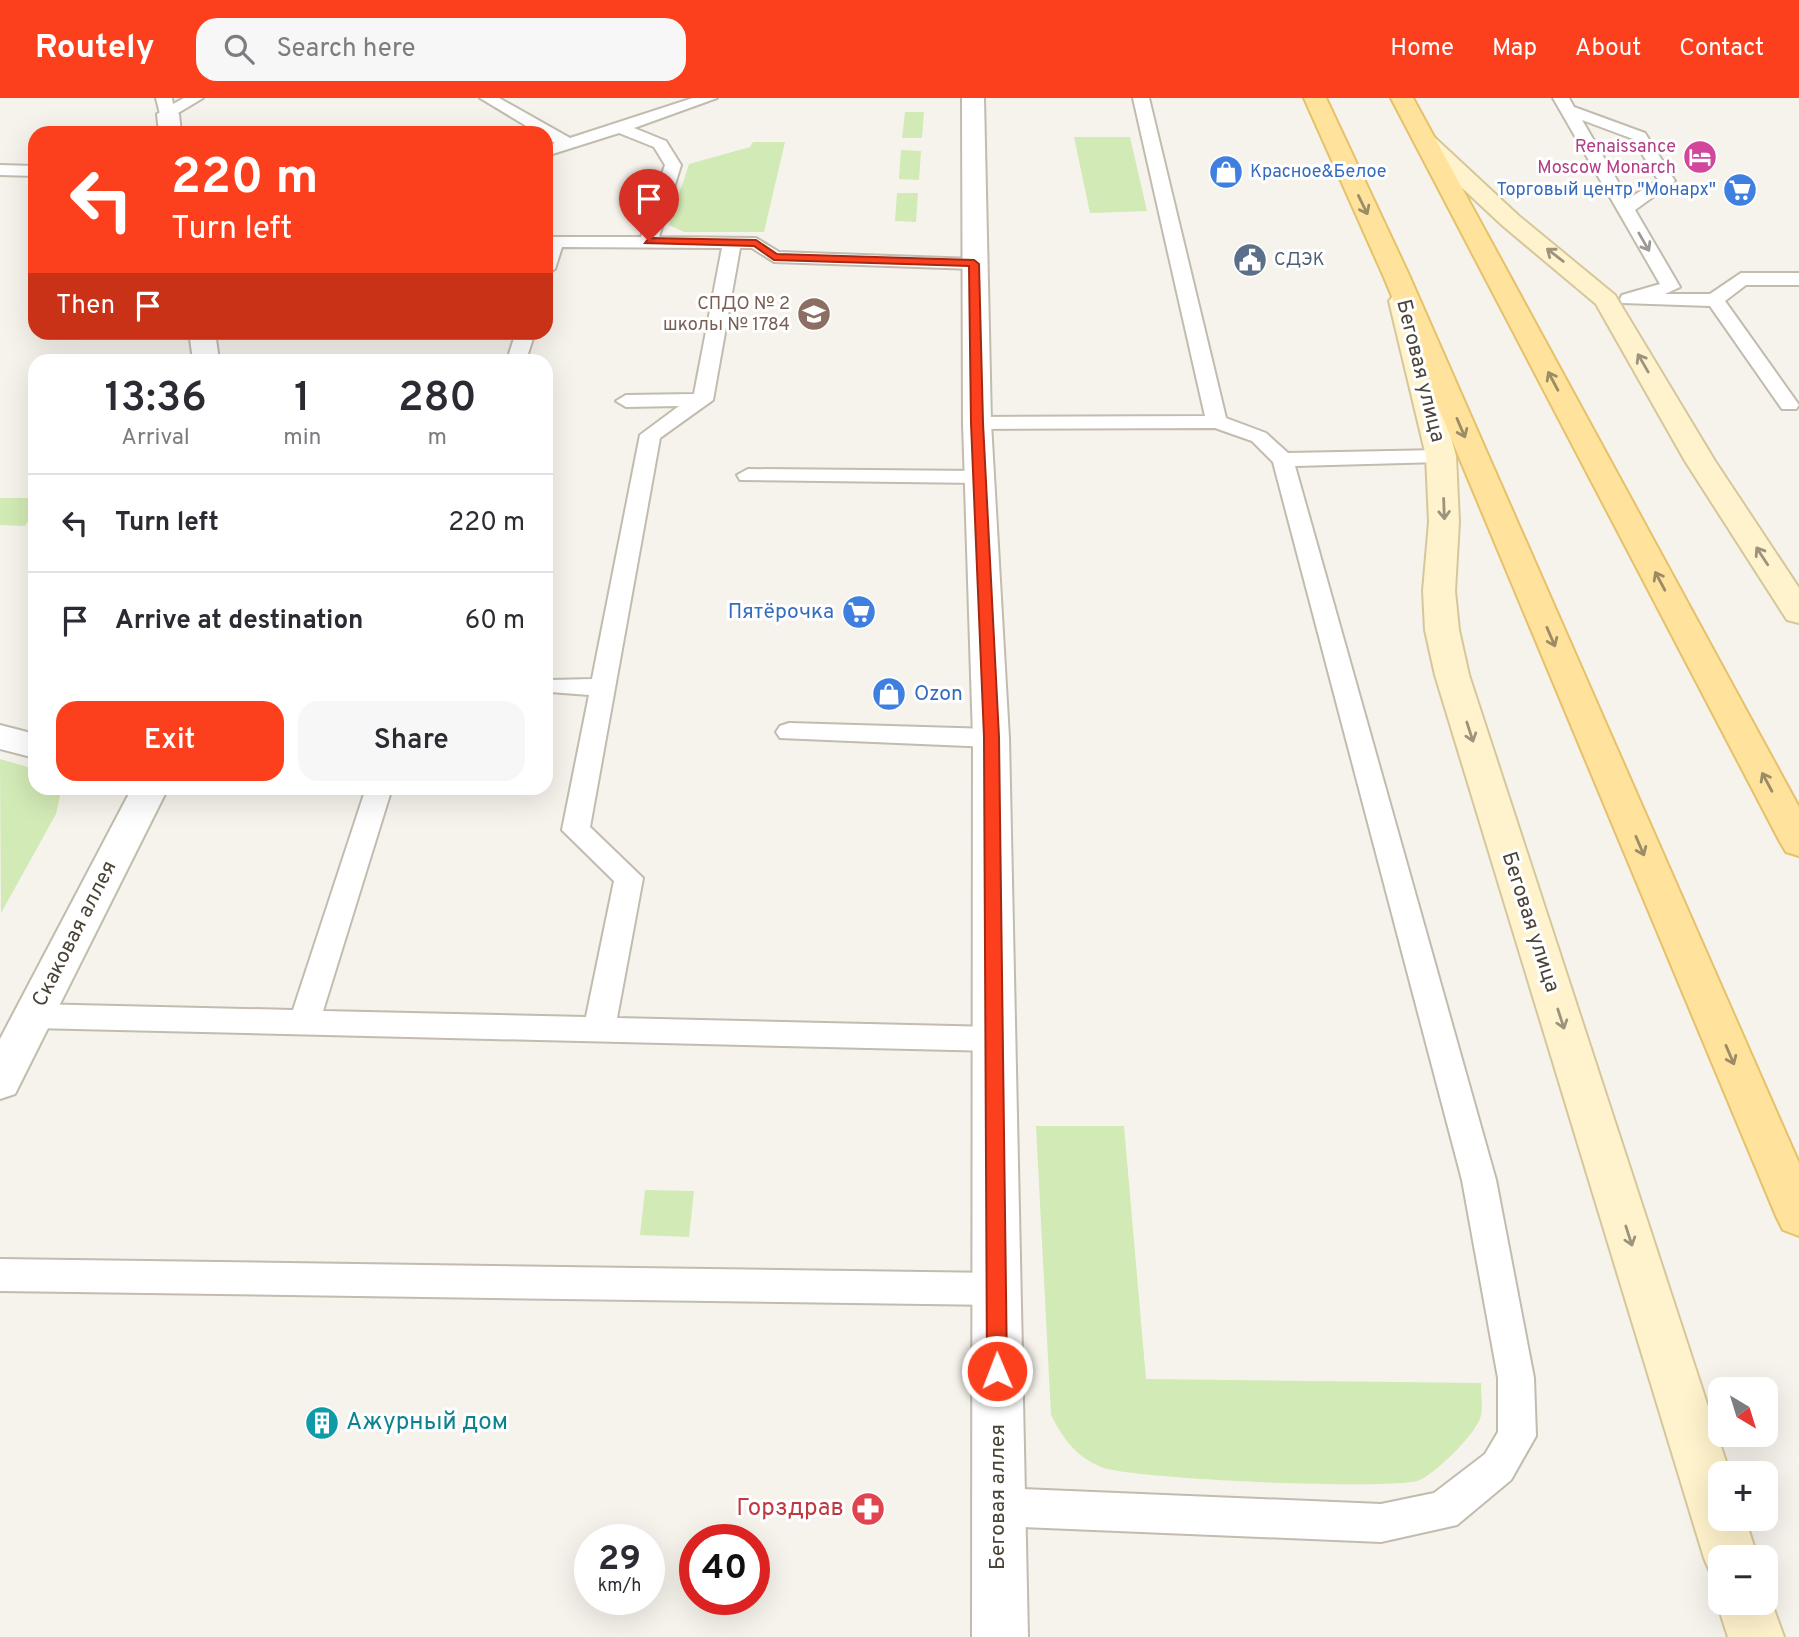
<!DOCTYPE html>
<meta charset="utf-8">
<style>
body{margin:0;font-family:Overpass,sans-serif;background:#f7f7f7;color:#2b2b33;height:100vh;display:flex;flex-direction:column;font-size:26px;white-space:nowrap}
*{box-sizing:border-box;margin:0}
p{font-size:23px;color:#7c7c81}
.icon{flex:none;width:38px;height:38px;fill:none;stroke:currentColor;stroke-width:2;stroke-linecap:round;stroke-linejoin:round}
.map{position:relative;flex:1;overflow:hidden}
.side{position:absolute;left:28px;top:256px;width:525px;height:441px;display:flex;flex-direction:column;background:#fff;border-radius:21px;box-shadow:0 7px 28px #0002}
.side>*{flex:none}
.guide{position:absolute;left:28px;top:28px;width:525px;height:214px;border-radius:21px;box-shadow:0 7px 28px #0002;background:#fc3f1d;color:#fff;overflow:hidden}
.needle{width:46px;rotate:142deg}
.tools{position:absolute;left:1708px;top:1279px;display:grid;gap:14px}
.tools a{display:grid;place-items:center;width:70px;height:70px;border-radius:14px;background:#fff;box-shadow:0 7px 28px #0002;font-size:35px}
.speed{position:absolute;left:574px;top:1426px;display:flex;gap:14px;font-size:35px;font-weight:700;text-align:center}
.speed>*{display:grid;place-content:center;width:91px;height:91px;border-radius:50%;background:#fff;box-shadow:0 7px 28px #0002;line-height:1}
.speed small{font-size:18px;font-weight:400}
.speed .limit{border:10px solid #d22;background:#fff;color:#111}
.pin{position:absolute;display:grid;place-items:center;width:60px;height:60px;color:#fff;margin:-72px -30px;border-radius:50% 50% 50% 0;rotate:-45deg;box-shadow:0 0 7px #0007}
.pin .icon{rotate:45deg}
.me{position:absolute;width:77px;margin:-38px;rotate:359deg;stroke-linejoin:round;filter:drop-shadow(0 0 5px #0008)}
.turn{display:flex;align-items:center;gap:24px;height:147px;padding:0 28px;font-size:32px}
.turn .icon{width:91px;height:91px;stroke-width:2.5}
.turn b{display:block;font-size:49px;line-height:60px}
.then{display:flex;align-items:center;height:66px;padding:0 28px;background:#0003;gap:14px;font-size:26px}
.eta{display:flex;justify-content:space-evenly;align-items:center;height:119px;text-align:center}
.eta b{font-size:42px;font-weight:600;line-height:49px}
.cta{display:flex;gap:14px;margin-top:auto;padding:14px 28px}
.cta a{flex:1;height:80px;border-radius:21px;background:#fc3f1d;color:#fff;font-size:28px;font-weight:600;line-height:80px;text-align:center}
.cta a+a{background:#f7f7f7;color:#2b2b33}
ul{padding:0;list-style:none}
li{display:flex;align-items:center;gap:21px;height:98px;padding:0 28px;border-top:2px solid #e1e1e2}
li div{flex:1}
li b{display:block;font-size:26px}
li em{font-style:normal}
header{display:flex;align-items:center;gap:42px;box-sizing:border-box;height:98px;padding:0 35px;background:#fc3f1d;color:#fff}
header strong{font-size:33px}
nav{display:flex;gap:38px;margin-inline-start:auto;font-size:24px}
.search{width:490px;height:63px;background:#f7f7f7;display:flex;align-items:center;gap:18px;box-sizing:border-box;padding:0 24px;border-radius:21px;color:#7c7c81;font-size:26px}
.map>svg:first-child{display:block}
.green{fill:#d2eab5}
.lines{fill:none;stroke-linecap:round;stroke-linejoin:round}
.service-casing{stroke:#c2bbae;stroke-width:4}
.minor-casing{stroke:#c2bbae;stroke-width:4}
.tertiary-casing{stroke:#c2bbae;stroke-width:4}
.secondary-casing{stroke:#d6c79b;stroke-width:4}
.primary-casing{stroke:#e6c16a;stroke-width:4}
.service{fill:#fff;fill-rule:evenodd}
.minor{fill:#fff;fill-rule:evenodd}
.tertiary{fill:#fff;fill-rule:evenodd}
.secondary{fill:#fff3cd;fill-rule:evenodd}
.primary{fill:#ffe39c;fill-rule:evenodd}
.oneway{stroke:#9c8c66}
.oneway2{stroke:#9c9892}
.oneway3{stroke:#9c937c}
.route{fill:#fc3f1d;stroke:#a42913;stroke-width:2}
.labels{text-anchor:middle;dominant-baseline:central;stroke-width:6;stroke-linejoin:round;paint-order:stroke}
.far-hotel-label{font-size:18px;fill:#b23c85;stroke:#fff;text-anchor:end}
.far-shop-label{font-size:18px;fill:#366cbe;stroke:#fff;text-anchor:start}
.far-service-label{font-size:18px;fill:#4e5e75;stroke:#fff;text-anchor:start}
.far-education-label{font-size:18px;fill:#785e54;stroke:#fff;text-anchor:end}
.street-label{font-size:21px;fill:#4b4439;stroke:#fff}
.shop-label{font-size:21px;fill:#366cbe;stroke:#fff;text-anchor:end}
.near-culture-label{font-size:24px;fill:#0d838f;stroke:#fff;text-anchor:start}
.near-health-label{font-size:24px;fill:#be3a42;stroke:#fff;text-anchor:end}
</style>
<header>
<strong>Routely</strong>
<div class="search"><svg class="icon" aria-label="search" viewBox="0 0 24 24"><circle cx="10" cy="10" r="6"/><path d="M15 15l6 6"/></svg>Search here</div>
<nav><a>Home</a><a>Map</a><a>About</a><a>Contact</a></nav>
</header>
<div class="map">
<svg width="1799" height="1539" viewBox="0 0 1799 1539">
<rect width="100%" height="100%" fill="#f6f3ec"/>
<g class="green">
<path d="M905,14h19l-2,26h-20z"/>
<path d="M1074,39h56l17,74 -57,2z"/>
<path d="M753,44h32l-21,90h-80l-15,-7 20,-61 61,-17z"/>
<path d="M901,52l20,1 -2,29 -20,-1z"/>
<path d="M897,95h21l-2,29 -21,-1z"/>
<path d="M0,400h35v13l-10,15 -25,-1z"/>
<path d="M0,661l35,10v19h20l5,8 -4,18 -55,99z"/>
<path d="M1036,1028h88l22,253 335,4c0,10 2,22 0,32 -2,16 -45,58 -61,65 -23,11 -293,-1 -319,-13 -26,-11 -38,-29 -50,-52z"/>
<path d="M645,1092l49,1 -5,46 -49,-2z"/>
</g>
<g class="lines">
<g class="service-casing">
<g id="service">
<path d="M156,0h16l1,6 11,-6h19l-35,21 -8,-5z"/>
<path d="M480,0h19l71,40 123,-40h24l-83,30 32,13 15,24 -22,72 97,1 23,14 195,7 9,5 -9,5 -200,-7 -22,-14h-12l-27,152 -53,38 -70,389 53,51 -26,140 378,9 11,3 4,9 -4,9 -11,3 -962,-23 -11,-3 -4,-9 4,-9 11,-3 260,6 73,-222h26l-69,223 263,6 28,-136 -52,-51 27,-135 -39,-3 -4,-6 4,-6 42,-1 48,-244 39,-29 -53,1 -10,-6 10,-6 68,-1 28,-146 -160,-1 -7,22 -9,5v-37h95l24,-72 -11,-18 -35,-14 -73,23v-10l9,-3 -9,-5v-5h-8z"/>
<path d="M1133,0h16l77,320 40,15 22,20 153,-3 11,6 -11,6 -146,4 201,714 38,198 2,58 -25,44 -54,45 -76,17 -382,-16 -14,-5 -5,-14 5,-14 14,-5 382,16 53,-11 51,-39 13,-22v-54l-36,-198 -189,-718 -21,-21 -37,-13 -238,1 -10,-6 10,-6 228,-1z"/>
<path d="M1553,0h16l5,9 71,26 30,48 -40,29 45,77 -15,7h45l31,-21h58v12h-53l-21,16 74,104 -3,4h-14l-72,-103 -88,-3 -2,-4 2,-4 38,-11zM1582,22l51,19 25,41 -30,19z"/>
<path d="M0,67l35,1v10l-35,-1z"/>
<path d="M516,234h19l-9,28h-19z"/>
<path d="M748,371l231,2 11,6 -11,6 -239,-3 -3,-5z"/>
<path d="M789,625l202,6 9,3 4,6 -4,6 -9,3 -211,-9 -4,-6 4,-6z"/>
<path d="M0,1161l996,14 12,5 5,11 -5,11 -12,5 -996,-14z"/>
</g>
</g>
<g class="minor-casing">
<g id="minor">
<path d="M168,10l11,6 2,19h-22l-2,-19z"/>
<path d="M189,234h26l4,28h-26z"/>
<path d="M0,627l35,9v24l-35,-9z"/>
<path d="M132,690h36l-153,306 -15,5v-60z"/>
</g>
</g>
<g class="tertiary-casing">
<path id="tertiary" d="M962,0h22l7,325 18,315 19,899h-56l1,-899 -10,-315z"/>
</g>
<g class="secondary-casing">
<g id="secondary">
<path d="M1425,36l8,2 86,80 96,79 100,166 84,127v35l-12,-3 -102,-159 -89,-157 -93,-78 -86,-80 -3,-5 3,-5z"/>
<path d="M1402,195l9,3 4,5 41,155 3,66 -4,69 4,39 10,45 261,799h-10v45h25l13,39h-38v23l-8,-4 -8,-19 -269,-883 -10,-45 -2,-39 6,-69 -3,-66 -37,-155 4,-5z"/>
<path d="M1766,1489l18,50h-56l-11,-34 3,-7v7h46z"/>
</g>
</g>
<g class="primary-casing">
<g id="primary">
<path d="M1304,0h22l83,177 390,888v73l-16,-6 -7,-14 -393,-941z"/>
<path d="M1391,0h22l386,709v49l-13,-4 -6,-10z"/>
</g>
</g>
<use href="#service" class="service"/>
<use href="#minor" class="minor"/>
<use href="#tertiary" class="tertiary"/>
<use href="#secondary" class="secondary"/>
<use href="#primary" class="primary"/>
</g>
<defs><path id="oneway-shaft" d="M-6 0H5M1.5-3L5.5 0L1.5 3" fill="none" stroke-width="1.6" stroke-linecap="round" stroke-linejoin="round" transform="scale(1.75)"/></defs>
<g class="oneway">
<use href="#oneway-shaft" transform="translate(1363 107) rotate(64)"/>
<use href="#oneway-shaft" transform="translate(1553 283) rotate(-118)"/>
<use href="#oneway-shaft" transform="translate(1461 330) rotate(67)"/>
<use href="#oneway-shaft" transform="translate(1660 483) rotate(-118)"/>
<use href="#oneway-shaft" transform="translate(1551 539) rotate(67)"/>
<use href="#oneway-shaft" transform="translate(1767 684) rotate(-118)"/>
<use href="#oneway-shaft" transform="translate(1640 748) rotate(67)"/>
<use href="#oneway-shaft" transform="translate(1730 957) rotate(67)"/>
</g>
<use class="oneway2" href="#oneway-shaft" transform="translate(1644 144) rotate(60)"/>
<g class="oneway3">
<use href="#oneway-shaft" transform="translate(1555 157) rotate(-142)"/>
<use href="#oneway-shaft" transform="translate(1643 265) rotate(-120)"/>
<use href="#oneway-shaft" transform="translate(1444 411) rotate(88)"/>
<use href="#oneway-shaft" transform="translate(1762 458) rotate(-123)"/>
<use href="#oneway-shaft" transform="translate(1470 634) rotate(72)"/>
<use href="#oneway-shaft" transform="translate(1561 921) rotate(72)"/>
<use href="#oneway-shaft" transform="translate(1629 1138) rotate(72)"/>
</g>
<path class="route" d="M649,140l107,2 21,14 197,6 5,4 4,159 16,314 8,634 -3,7 -7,3 -7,-3 -3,-7 -3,-634 -13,-314 -2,-157 -195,-6 -20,-14 -109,-3z"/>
<defs>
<g id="hotel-disc" transform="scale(1.75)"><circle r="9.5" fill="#d1479c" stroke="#fff"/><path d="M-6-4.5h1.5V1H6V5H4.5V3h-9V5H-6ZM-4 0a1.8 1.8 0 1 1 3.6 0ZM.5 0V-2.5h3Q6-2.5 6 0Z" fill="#fff"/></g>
<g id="shop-disc" transform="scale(1.75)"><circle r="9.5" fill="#3f7fe0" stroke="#fff"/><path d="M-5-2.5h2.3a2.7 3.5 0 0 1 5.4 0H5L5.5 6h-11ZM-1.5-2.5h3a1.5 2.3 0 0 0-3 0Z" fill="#fff"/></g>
<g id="supermarket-disc" transform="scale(1.75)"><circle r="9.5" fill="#3f7fe0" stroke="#fff"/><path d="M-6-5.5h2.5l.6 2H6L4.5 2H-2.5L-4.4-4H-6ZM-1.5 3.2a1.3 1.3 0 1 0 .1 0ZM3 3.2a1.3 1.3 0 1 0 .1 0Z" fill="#fff"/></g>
<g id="civic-disc" transform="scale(1.75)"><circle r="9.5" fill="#5c6f8a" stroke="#fff"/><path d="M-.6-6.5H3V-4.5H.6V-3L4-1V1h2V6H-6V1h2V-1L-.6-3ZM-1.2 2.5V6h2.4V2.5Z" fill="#fff"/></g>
<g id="school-disc" transform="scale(1.75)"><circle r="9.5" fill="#8d6e63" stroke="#fff"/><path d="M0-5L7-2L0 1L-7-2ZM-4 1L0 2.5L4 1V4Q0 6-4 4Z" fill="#fff"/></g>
<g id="building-disc" transform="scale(1.75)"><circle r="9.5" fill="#0f9aa8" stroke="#fff"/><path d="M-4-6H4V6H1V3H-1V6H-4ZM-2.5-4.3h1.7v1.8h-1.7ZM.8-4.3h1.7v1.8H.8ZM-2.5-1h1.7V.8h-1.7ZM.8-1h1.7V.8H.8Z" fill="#fff"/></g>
<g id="pharmacy-disc" transform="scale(1.75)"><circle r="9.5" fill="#e0444e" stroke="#fff"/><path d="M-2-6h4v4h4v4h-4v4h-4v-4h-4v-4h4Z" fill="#fff"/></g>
</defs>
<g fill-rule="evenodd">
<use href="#hotel-disc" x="1700" y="59"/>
<use href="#shop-disc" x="1226" y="74"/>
<use href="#supermarket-disc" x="1740" y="92"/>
<use href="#civic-disc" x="1250" y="162"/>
<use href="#school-disc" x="814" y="216"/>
<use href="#supermarket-disc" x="859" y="514"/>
<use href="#shop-disc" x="889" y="596"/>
<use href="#building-disc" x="322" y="1325"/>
<use href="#pharmacy-disc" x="868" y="1411"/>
</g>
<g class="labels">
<g class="far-hotel-label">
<text x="1676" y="49">Renaissance<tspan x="1676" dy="21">Moscow Monarch</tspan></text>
</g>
<g class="far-shop-label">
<text x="1250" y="74">Красное&amp;Белое</text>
<text x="1716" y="92" text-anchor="end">Торговый центр "Монарх"</text>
</g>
<g class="far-service-label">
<text x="1274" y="162">СДЭК</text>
</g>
<g class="far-education-label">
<text x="790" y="206">СПДО № 2<tspan x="790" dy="21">школы № 1784</tspan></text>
</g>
<g class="street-label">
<text transform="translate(1420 273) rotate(76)">Беговая улица</text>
<text transform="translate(1530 824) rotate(72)">Беговая улица</text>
<text transform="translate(75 836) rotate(-63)">Скаковая аллея</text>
<text transform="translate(998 1399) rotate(-90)">Беговая аллея</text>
</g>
<g class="shop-label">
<text x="834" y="514">Пятёрочка</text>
<text x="914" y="596" text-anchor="start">Ozon</text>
</g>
<g class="near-culture-label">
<text x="346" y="1325">Ажурный дом</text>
</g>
<g class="near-health-label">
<text x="844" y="1411">Горздрав</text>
</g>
</g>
</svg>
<div class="tools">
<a><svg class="needle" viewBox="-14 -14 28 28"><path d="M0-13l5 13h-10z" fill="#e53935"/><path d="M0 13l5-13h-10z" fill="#7c7c81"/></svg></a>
<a>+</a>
<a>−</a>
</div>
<div class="speed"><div>29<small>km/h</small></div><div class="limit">40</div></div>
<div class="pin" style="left:649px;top:143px;background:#d93025"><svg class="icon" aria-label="arrive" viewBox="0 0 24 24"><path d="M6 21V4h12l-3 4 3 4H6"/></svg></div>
<svg class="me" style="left:997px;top:1273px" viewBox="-20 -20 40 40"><circle r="17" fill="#fc3f1d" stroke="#fff" stroke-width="3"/><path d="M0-11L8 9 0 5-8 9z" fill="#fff"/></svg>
<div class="guide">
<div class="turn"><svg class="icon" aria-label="left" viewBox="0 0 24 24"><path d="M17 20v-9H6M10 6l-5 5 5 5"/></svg><div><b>220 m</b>Turn left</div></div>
<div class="then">Then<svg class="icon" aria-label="arrive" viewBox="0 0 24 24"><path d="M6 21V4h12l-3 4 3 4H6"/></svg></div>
</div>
<section class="side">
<div class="eta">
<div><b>13:36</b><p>Arrival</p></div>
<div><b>1</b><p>min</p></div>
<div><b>280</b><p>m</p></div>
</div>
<ul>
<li><svg class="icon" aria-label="left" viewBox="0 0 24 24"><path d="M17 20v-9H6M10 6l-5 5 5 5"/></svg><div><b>Turn left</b></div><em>220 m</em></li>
<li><svg class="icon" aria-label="arrive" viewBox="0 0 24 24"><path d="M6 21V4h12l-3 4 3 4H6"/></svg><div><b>Arrive at destination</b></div><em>60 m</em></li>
</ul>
<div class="cta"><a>Exit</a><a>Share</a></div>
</section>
</div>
